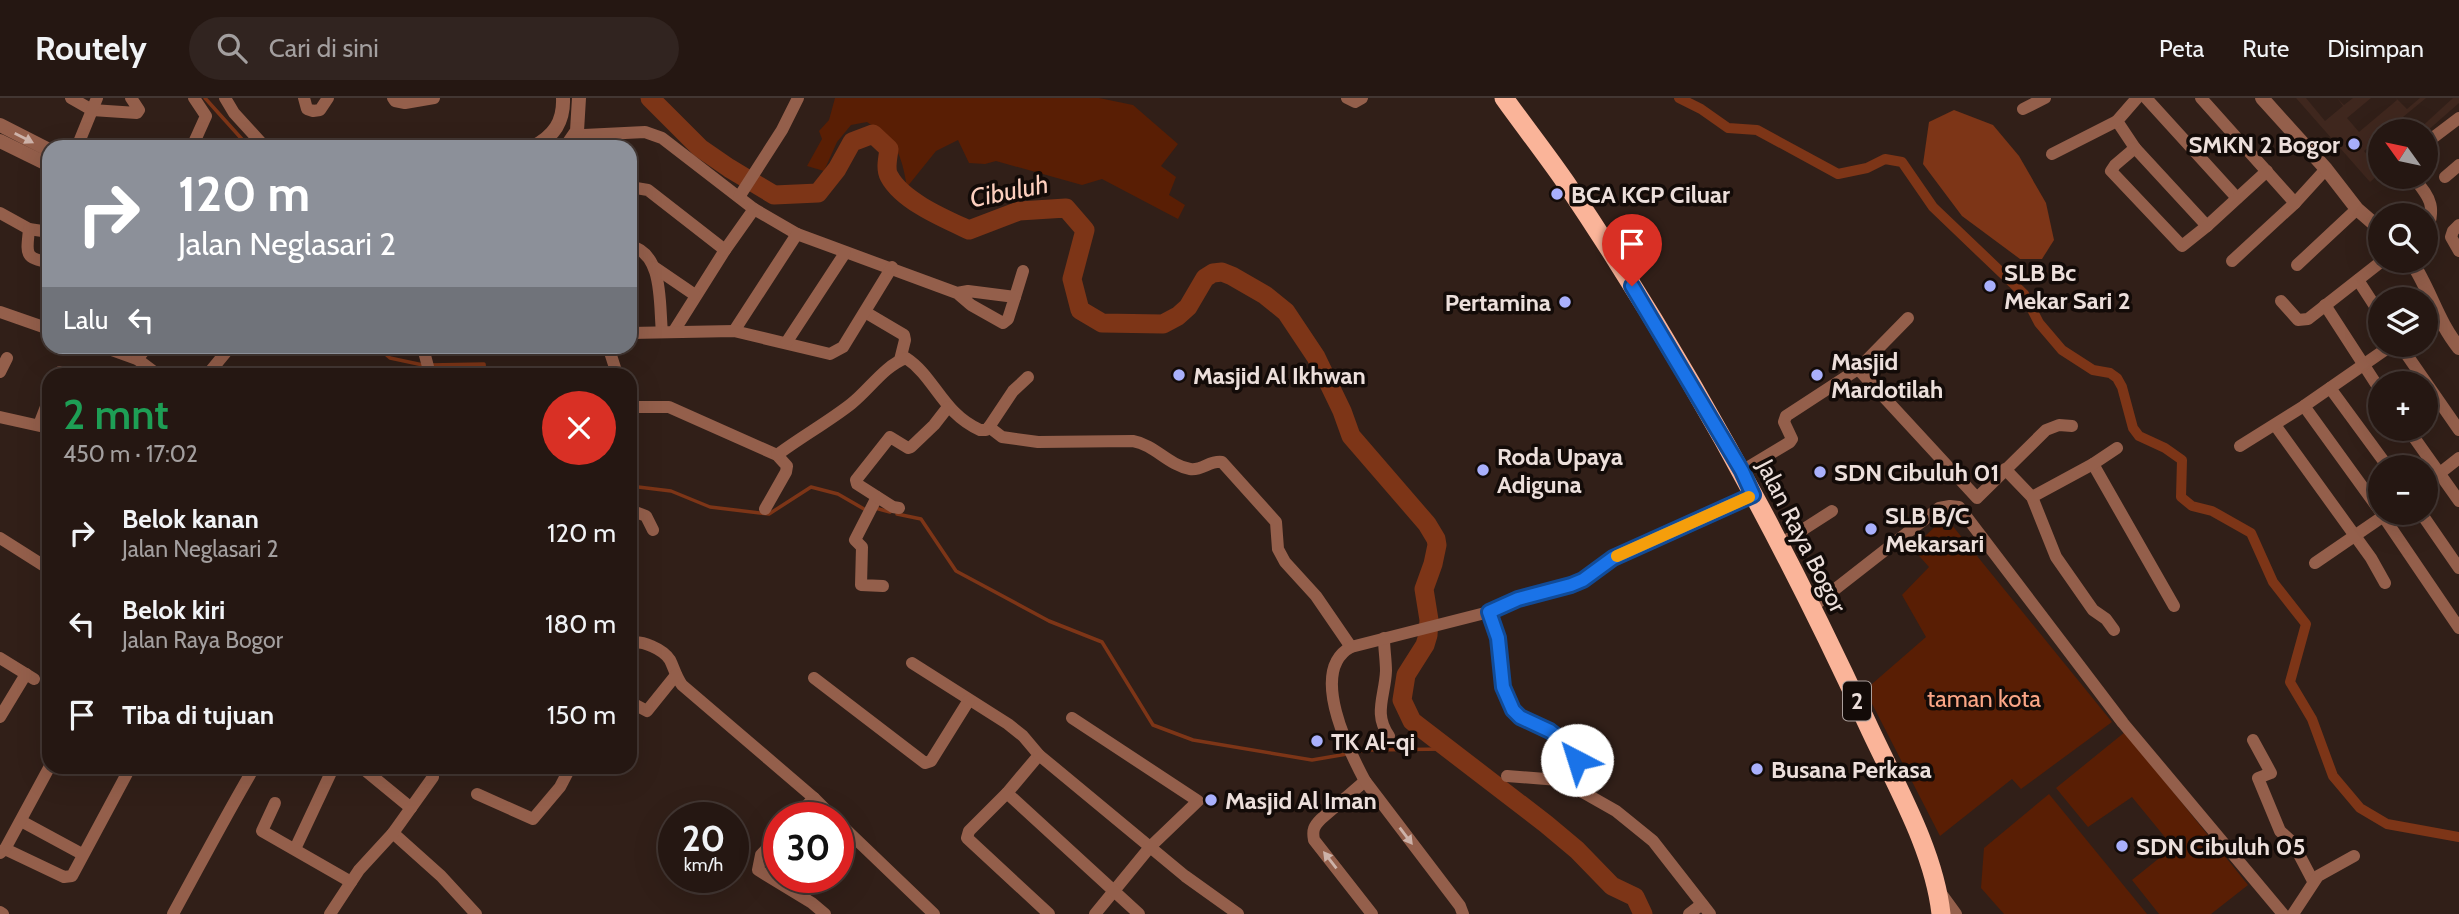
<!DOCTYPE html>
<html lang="id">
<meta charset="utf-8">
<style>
body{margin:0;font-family:Cabin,sans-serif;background:#312420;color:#f1f3f6;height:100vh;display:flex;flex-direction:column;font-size:26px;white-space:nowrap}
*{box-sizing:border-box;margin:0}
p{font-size:23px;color:#a39f9f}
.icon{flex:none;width:38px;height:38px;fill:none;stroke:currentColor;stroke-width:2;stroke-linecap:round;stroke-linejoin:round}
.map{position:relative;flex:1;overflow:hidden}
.sheet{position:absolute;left:42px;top:270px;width:595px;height:406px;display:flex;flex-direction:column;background:#251712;border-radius:21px;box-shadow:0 7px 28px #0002,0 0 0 2px #423632}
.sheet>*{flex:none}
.top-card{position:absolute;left:42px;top:42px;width:595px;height:214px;border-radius:21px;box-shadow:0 7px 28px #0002,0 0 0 2px #423632;background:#8c9099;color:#fff;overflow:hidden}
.needle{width:46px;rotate:303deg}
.controls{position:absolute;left:2368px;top:21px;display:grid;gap:14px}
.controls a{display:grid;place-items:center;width:70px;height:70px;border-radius:50%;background:#251712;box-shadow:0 7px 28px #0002,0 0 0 2px #423632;font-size:35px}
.speed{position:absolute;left:658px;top:704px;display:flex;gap:14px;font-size:35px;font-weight:700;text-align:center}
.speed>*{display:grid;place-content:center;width:91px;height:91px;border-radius:50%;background:#251712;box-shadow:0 7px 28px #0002,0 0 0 2px #423632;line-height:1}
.speed small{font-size:18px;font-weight:400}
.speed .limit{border:10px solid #d22;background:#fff;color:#111}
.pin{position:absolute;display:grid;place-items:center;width:60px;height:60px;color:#fff;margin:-72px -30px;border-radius:50% 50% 50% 0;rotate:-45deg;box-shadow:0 0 7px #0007}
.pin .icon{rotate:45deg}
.me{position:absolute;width:77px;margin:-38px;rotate:320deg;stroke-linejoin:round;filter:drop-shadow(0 0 5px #0008)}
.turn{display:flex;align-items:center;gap:24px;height:147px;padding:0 21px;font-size:32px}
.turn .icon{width:91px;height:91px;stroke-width:2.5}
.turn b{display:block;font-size:49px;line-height:60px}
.then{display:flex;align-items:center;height:66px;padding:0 21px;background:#0003;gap:14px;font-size:26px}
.round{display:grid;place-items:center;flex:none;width:74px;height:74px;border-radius:37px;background:#312420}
.overview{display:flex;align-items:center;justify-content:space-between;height:119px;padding:0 21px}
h1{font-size:42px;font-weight:600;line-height:52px;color:#1e9e55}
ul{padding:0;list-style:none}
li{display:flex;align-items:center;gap:21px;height:91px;padding:0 21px}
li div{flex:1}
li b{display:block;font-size:26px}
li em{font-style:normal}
header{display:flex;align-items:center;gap:42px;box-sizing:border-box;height:98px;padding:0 35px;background:#251712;border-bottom:2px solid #423632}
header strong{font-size:33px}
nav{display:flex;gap:38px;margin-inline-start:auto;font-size:24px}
.search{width:490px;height:63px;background:#312420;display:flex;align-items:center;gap:18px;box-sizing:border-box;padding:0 24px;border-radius:38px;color:#a39f9f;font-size:26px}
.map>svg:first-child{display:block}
.built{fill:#3f271e}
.green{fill:#591e04}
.water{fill:#7d3517}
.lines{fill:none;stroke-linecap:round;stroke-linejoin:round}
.stream{stroke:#7d3517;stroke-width:3.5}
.canal{stroke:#7d3517;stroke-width:10}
.river{stroke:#7d3517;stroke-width:19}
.minor{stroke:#945f4b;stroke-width:12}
.tertiary{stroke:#945f4b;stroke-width:14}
.trunk{stroke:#fab499;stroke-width:19}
.oneway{fill:#cdb2a9}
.route-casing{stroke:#114b97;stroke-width:18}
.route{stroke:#1a73e8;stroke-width:12}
.slow{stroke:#f59e0b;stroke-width:12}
.poi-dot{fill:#a9b0fc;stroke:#130b08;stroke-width:2.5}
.labels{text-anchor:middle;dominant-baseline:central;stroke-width:7;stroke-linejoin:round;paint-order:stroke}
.shield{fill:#130b08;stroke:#ab9f9c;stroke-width:2}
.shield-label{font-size:23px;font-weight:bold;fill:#ecdfdb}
.poi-label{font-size:24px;font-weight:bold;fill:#ecdfdb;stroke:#130b08;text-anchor:start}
.street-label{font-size:24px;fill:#ecdfdb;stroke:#130b08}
.park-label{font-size:24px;fill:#fba686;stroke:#130b08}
.water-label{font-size:26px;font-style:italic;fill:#fccfbe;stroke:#130b08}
</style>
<header>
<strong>Routely</strong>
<div class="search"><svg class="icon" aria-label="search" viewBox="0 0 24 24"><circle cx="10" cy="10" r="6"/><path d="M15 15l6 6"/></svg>Cari di sini</div>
<nav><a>Peta</a><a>Rute</a><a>Disimpan</a></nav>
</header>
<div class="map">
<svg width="2459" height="816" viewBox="0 0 2459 816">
<rect width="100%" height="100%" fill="#311f18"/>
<g class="built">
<path d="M2296,0h10l19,23 18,-15 -6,-8 7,7 9,-7h18l-24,20 12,14 38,-32 -1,-2 11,11 13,-11h6l-40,33h-6v6l-16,14 12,14 4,-3v11l-10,9z"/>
<path d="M2453,0h6v5l-33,29 -9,-1z"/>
</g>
<g class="green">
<path d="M835,0h264l34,7 45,39 -17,22 15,11 -7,18 16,10 -7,14 -76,-40 -20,6 -86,-24 -11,3 -16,-1 -11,-23 -22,11 -29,36c-6,-35 -10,-44 -40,-65l-16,3 -14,17 -13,29 -17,-5 15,-27 -3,-8 10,-11z"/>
<path d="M1951,426l161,198 -91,67 -9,-10 -72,57 -75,-146 61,-53 -24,-42 27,-28 -17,-19 25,-23z"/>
<path d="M2125,634l123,153 -37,29h-52l-27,-34 41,-33 -41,-50 -44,30 -32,-39z"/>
<path d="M2049,696l98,120h-143l-23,-26 3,-40z"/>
</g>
<path class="water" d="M1954,12l39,15 26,31 27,47 8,37 -12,19h-22l-58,-43 -39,-52 6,-42z"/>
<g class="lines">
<g class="stream">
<path d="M205,0l44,49"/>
<path d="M376,248l14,12 33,7"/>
<path d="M430,267l54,-1 1,10"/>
<path d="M630,388l41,5 39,16 59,7 42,-27 27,7 26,15"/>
<path d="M875,410l15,4"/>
<path d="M897,416l24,5 35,52 93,50 53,21 51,83 40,15 119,20 35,-6"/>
<path d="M1354,654l15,-2 77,-1"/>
</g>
<path class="canal" d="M1679,0l22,11 27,19 29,2 81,44 29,-6 18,-9 17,3 31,45 91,87 15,29 23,27 31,20 17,3 7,5 5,9 11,41 6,8 26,12 17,12 -1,37 11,9 20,5 39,22 22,49 33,42 -16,58 22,37 21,57 27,32 27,16 72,13"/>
<path class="river" d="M650,0l50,50 29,20 45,27 44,-2 19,-24 15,-27 21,-8 16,15c-1,8 -4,20 0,27 13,25 56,43 80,54l50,-19 47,-3 19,22 -13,49 8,31 22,13 61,1 15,-8 10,-9 17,-29 8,-5 9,-1 10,4 33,19 21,17 30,45 26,54 9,25 76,88 9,15 1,6 -4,19 -9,25 5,31 -1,15 -3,10 -19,30 -4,25 10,21 134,103 31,26 35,36 23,11 8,17"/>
<g class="minor">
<path d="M71,0l21,12 45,3 2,-3 -8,-12"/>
<path d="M225,0l9,15 31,34"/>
<path d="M304,0l3,11 6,2 7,-1 8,-12"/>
<path d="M393,0l2,3 10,2 29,-5"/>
<path d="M1347,0l8,4 7,-4"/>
<path d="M2137,0l-20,23 18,27 72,78"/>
<path d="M2146,0l91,100"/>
<path d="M2201,0l94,105"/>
<path d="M2023,11l22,-11"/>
<path d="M584,37l61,-3 17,6 92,71 43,25"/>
<path d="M2426,45l33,-25"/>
<path d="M77,49l20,-49"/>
<path d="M192,49l14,-31 -12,-18"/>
<path d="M2135,50l-20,17 -4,6 71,75 25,-20 60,-55"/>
<path d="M2052,56l65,-33"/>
<path d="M2413,79c20,24 22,29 13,60"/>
<path d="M2445,79l14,-12"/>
<path d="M630,89l18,3 77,60 -51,81"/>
<path d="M739,99l43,-67 16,-32"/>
<path d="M0,115l29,16 20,3"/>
<path d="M2459,127l-6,6 -2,6 8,14"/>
<path d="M29,131c-2,23 -6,30 20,33"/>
<path d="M630,148c34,7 29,59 32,86"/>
<path d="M725,152l29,-41"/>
<path d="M2232,163l63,-58 31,-34"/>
<path d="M2297,167l60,-56"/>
<path d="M654,169l41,28"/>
<path d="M2358,182l22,34"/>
<path d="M1015,199l8,-26"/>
<path d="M2281,203l17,19 10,-1 74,-58"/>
<path d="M2325,207l55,85"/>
<path d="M0,214l49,17"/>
<path d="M865,214l39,23 1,5 -5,20"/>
<path d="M2426,228l12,-8"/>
<path d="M734,233l63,-97 160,59 11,-2 47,6 -7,22 -5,4 -32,-18 -14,-12"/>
<path d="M630,235l104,-2 96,23 13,-7 49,-80"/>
<path d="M786,245l59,-90"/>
<path d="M2400,247l59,85"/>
<path d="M101,248l36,13 20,15"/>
<path d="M409,248h31"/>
<path d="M608,248l9,28"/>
<path d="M423,250l7,26"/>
<path d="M137,261l11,-13"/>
<path d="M1858,271l119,129 69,-68 13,-5 13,1"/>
<path d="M0,274l7,-14"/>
<path d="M58,276l2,-2"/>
<path d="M208,276l23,-28"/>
<path d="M2330,290l58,79"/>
<path d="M2304,308l76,105"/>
<path d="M630,309h39l108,48 10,11 -1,6 -21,37"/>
<path d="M0,319l49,11"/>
<path d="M39,327l10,-26"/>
<path d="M2275,327l96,133 14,25"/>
<path d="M989,329l13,10 36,5 95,-1c22,4 35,24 57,28 12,2 20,-9 32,-7l54,60 2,27 7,13 31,34 35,51"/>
<path d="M2408,331l51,72"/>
<path d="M2240,348l64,-40 88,-61"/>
<path d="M777,357c24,-18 51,-33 74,-51 18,-14 33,-38 55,-46 29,19 36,55 74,72h6l3,-3 24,-36 15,-14"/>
<path d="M2093,366l81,142"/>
<path d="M2005,371l27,28 24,60 37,53 13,9 8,11"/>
<path d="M1742,373l48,-29 2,-3 -8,-17 2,-6 72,-47 50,-51"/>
<path d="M2426,386l33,-26"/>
<path d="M877,399l-22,43 7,7 -1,38 22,1"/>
<path d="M2032,399l61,-33 24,-16"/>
<path d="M899,410l-6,-1 -36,-23 -1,-4 34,-43 18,11 3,-1 23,-22 14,-18"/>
<path d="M630,412l16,6 7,14"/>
<path d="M2381,415l78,115"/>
<path d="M2421,415l38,55"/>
<path d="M0,440l49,31"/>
<path d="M1779,447l53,-34"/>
<path d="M2315,465l73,-50"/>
<path d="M1811,510l128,-100 11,-2 9,1 164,216 160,191"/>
<path d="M1489,514c3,8 7,16 9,26 3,21 0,45 11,64 11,22 65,35 68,52 2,11 -7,21 -5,32l44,25 37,30 57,73"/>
<path d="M1384,540c0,11 2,22 2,33 -1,25 -13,43 3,65"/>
<path d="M630,545c12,-3 33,6 40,17 4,8 6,17 12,25l132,113 19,19"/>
<path d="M0,560l34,21"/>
<path d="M912,565l96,61 15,12 16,19 -32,38"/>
<path d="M814,580l111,85 6,-2 38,-61"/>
<path d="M630,604l17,9 29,-36"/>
<path d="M0,619l26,-43"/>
<path d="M1072,620l126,83 -48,46 -55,67"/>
<path d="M2253,642l18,33 -13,5 22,53 13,12 20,38"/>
<path d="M1039,657l146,121 53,38"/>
<path d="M360,668l51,42"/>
<path d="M1507,678l64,5"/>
<path d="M1365,683l-44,38c-7,7 -9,11 -7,21l58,74"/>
<path d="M477,696l56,25 27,-32 11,-21"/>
<path d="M275,705l-13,28 89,51"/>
<path d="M796,719l18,-19"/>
<path d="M21,723l61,33"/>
<path d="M838,724l96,92"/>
<path d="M393,735l48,43 35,38"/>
<path d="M779,738l-18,19 -3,15 54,33 13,11"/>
<path d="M5,751l59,28 8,-1 59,-110"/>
<path d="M295,751l39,-83"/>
<path d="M0,755l5,-4 45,-83"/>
<path d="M1940,794l16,22"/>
<path d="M0,814l3,2"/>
<path d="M173,816c27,-49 53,-99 82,-148"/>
<path d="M330,816l29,-44 34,-37 40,-56"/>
<path d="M1049,816l-82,-76 2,-7 38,-38 132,121"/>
<path d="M1463,816l-3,-8 -95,-125c-16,-30 -57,-111 -14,-134l138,-35 29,-13 53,-14 12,-5 30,-22 140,-63"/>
<path d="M1689,816l13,-10"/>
<path d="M2293,816l25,-38 36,-20"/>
</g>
<g class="tertiary">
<path d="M2262,0l64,71 31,40 23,20"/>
<path d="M0,27l49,25"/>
<path d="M0,43l49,24"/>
<path d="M533,49c21,-11 31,-25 30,-49"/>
<path d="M566,49l11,-16 2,-33"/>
<path d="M2411,163c19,28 26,60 48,87"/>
</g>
<path class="trunk" d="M1504,0c20,28 42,56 62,85 115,171 215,353 301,540 27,59 67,126 74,191"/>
</g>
<defs><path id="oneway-solid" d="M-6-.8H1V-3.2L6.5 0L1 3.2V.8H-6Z" transform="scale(1.75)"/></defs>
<g class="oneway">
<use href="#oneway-solid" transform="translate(24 40) rotate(27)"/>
<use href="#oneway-solid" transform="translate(1406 738) rotate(53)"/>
<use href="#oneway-solid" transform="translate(1330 762) rotate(-128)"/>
</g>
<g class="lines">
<g class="route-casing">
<path id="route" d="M1577,662v-8l-27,-21 -30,-14 -7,-7 -10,-23 -5,-49 -9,-26 29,-13 53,-14 12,-5 30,-22 140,-63 -11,-24 -110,-185"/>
</g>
<use href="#route" class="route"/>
<path class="slow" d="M1617,458l132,-59"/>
</g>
<g class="poi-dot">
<circle cx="2354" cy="46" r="7"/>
<circle cx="1557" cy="96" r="7"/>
<circle cx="1990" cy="188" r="7"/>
<circle cx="1565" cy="204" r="7"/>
<circle cx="1179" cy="277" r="7"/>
<circle cx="1817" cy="277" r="7"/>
<circle cx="1483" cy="372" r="7"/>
<circle cx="1820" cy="374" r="7"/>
<circle cx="1871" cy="431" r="7"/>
<circle cx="1317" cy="643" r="7"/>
<circle cx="1757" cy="671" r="7"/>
<circle cx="1211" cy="702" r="7"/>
<circle cx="2122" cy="748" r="7"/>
</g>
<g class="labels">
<rect class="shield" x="1843" y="583.5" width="28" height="39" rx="5"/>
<g class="shield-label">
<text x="1857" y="603">2</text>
</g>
<g class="poi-label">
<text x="2340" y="46" text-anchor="end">SMKN 2 Bogor</text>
<text x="1571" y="96">BCA KCP Ciluar</text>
<text x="2004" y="174">SLB Bc<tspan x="2004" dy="28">Mekar Sari 2</tspan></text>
<text x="1551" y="204" text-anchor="end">Pertamina</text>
<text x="1831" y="263">Masjid<tspan x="1831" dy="28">Mardotilah</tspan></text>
<text x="1193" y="277">Masjid Al Ikhwan</text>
<text x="1497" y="358">Roda Upaya<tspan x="1497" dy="28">Adiguna</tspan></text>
<text x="1834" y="374">SDN Cibuluh 01</text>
<text x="1885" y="417">SLB B/C<tspan x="1885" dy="28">Mekarsari</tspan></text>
<text x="1331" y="643">TK Al-qi</text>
<text x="1771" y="671">Busana Perkasa</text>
<text x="1225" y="702">Masjid Al Iman</text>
<text x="2136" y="748">SDN Cibuluh 05</text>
</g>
<g class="street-label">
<text transform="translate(1802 438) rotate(63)">Jalan Raya Bogor</text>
</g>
<g class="park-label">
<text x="1984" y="600">taman kota</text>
</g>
<g class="water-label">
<text transform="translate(1009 93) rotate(-11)">Cibuluh</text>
</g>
</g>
</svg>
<div class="controls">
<a><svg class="needle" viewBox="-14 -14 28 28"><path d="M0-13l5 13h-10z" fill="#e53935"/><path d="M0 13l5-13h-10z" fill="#a39f9f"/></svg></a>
<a><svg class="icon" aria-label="search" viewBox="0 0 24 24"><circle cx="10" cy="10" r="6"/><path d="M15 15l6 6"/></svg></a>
<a><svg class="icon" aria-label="layers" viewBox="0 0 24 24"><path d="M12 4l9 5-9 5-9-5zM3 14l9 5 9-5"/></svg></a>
<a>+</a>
<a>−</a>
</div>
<div class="speed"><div>20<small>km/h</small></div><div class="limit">30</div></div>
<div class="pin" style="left:1632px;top:188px;background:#d93025"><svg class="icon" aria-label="arrive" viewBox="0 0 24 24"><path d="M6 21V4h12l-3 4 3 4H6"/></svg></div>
<svg class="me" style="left:1577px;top:662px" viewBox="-20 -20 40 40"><circle r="19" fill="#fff"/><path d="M0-13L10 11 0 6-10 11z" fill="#1a73e8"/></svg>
<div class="top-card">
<div class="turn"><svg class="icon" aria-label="right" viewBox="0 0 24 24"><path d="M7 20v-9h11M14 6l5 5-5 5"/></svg><div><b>120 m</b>Jalan Neglasari 2</div></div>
<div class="then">Lalu<svg class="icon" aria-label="left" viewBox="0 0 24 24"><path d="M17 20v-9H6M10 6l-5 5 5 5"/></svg></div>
</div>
<section class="sheet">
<div class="overview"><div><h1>2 mnt</h1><p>450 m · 17:02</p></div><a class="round" style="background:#d93025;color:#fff"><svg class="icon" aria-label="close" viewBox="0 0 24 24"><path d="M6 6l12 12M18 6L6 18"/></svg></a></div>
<ul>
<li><svg class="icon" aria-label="right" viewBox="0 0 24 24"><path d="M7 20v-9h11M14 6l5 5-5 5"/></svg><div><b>Belok kanan</b><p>Jalan Neglasari 2</p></div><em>120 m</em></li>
<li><svg class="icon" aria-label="left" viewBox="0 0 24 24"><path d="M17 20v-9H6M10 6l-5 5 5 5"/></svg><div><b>Belok kiri</b><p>Jalan Raya Bogor</p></div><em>180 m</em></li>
<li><svg class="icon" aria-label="arrive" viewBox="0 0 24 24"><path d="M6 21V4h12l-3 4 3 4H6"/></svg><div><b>Tiba di tujuan</b></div><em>150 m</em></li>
</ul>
</section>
</div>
